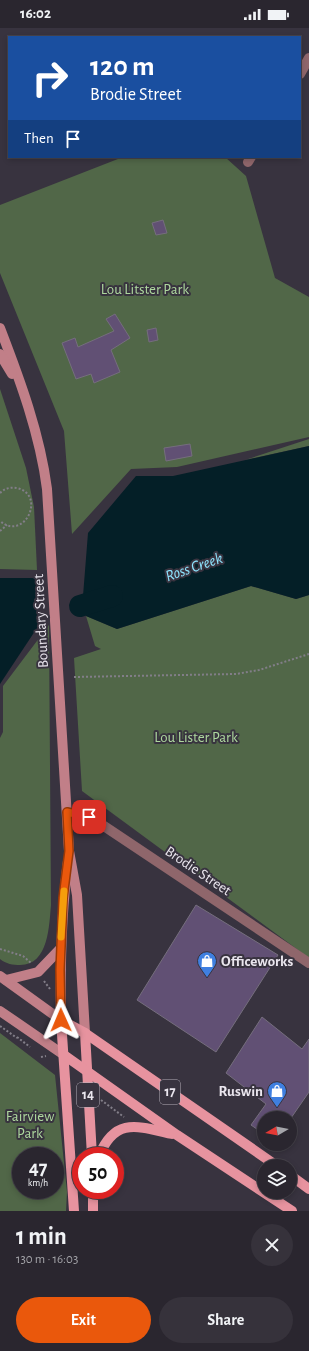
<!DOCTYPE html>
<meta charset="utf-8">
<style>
body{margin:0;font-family:"Alegreya Sans",sans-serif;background:#36323b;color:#f1f3f6;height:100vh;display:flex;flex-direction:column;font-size:15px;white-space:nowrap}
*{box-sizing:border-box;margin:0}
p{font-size:13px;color:#a5a5aa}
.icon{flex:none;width:22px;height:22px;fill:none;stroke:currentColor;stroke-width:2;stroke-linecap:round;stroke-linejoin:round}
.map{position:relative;height:1183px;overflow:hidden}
.drawer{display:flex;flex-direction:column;background:#2a262f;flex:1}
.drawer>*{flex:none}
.guide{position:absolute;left:8px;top:8px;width:293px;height:122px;border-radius:0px;box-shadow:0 2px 6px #0003,0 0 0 1px #46434b;background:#1a4fa0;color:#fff;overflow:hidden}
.needle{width:26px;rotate:260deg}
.buttons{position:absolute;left:257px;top:1083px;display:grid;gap:8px}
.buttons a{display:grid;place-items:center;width:40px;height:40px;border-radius:50%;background:#2a262f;box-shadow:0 2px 6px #0003,0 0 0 1px #46434b;font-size:20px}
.speed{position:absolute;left:12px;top:1119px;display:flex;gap:8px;font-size:20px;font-weight:700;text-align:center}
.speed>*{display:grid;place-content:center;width:52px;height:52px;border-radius:50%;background:#2a262f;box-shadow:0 2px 6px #0003,0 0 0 1px #46434b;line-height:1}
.speed small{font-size:10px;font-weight:400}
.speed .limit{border:6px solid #d22;background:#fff;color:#111}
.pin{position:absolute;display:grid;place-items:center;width:34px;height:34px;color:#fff;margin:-17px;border-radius:8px;box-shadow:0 2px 6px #0006}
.me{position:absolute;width:44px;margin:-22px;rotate:359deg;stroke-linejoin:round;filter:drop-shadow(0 0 3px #0008)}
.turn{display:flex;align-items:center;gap:14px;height:84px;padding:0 16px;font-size:18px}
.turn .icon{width:52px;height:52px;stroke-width:2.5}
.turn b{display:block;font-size:28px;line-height:34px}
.then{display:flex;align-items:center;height:38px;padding:0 16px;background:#0003;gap:8px;font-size:15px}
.round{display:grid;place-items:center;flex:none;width:42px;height:42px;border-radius:21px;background:#36323b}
.head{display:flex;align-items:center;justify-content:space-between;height:68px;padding:0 16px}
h1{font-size:24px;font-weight:600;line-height:30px}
.action{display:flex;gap:8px;margin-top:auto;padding:8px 16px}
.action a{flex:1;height:46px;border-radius:24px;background:#ea580c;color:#fff;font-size:16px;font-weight:600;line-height:46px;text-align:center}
.action a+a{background:#36323b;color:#f1f3f6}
.status{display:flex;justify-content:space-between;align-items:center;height:28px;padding:0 20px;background:#2a262f;direction:ltr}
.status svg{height:11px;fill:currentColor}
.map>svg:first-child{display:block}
.green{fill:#516748;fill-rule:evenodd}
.water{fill:#041f27}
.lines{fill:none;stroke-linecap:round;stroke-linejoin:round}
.river{stroke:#041f27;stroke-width:22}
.building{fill:#615074;stroke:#756e7d}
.path{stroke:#827e88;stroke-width:2;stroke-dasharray:2 2;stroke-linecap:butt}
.minor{stroke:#8f666b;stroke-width:10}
.secondary{stroke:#c17f88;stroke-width:10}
.primary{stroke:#e7939f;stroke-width:10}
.route-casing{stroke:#983908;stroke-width:10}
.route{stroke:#ea580c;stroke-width:7}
.slow{stroke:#f59e0b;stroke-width:7}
.labels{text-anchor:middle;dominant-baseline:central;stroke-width:4;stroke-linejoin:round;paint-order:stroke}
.shield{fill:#38333f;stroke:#b5b0ba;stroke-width:1}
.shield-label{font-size:14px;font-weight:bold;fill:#eae6ee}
.park-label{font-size:15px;fill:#aed89e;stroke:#38333f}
.street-label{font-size:15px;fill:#eae6ee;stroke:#38333f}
.poi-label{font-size:15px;font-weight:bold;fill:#eae6ee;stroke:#38333f;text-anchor:start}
.water-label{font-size:16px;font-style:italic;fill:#8ee4fe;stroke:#38333f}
</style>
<div class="status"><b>16:02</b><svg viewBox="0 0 49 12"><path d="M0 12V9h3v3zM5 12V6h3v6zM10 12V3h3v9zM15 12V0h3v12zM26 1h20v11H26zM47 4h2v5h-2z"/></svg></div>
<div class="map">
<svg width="309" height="1183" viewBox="0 0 309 1183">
<rect width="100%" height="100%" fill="#38333f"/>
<g class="green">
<path d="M123,129h102l21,19 29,102 34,19v140l-132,30 -46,2 -59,65 -8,-103 -64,-158v-68z"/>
<path d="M0,361l26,79 8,39 3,63 -37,-1z"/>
<path d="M309,411v7l-64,14z"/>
<path d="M251,558l45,13 13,-4v363l-227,-167 -8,-133 27,-9 -6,-3 -9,-30 31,13z"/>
<path d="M49,597l2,280c-2,20 -2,60 -31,60 -7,0 -14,-1 -20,-6v-221l3,-6v-46z"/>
<path d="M0,1005l55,42 12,117 -1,19h-66zM21,1128h34v34h-34z"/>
</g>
<g class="water">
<path d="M309,418v149l-13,4 -45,-13 -134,43 -31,-13 -3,-20 5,-63 48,-57h37z"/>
<path d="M0,550h39v47l-39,59z"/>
</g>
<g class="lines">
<path class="river" d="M80,578l32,-10"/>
</g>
<g class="building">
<path d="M163,192l4,13 -11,2 -4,-12z"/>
<path d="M115,286l15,24 -19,12 9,22 -26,11 -3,-9 -15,5 -14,-36 13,-5 3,9 36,-16 -8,-12z"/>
<path d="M156,300l2,12 -9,2 -2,-12z"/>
<path d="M190,416l2,12 -26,5 -2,-13z"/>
<path d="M196,877l82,50 -62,97 -79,-52z"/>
<path d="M262,989l40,32 7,-10v53l-18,26h-27v16l-13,-9 15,-21 -40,-31z"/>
</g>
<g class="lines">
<g class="path">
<path d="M0,465c5,-5 11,-6 17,-5 30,7 7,54 -17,33"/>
<path d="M0,503l7,-6"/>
<path d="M74,649l162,-3 23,-4 50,-16"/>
<path d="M0,921l23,7 8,7"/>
<path d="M44,953l6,8"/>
<path d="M0,998l17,12"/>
<path d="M17,1009l13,10"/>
<path d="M41,1029l5,-1"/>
<path d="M101,1072l23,17"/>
</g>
<g class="minor">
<path d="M300,46l9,-16"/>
<path d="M248,134l3,-5"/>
<path d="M67,785l16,2 12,5 214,143"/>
</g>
<g class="secondary">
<path d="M0,300c20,52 40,106 47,161l22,362 8,44 8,138"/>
<path d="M0,326l12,20"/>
<path d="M0,948l61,44"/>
<path d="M6,952l32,-8 23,-24"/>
<path d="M0,983l64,44"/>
<path d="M61,992c-1,-53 0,-106 7,-159"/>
</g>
<g class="primary">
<path d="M61,992l24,13 192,133"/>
<path d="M61,992l13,191"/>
<path d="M85,1005l7,123"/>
<path d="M64,1027l113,80 115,76"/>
<path d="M99,1128c16,-39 38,-30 73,-22"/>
<path d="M290,1147l19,14"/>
<path d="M93,1162v21"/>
</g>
</g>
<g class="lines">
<g class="route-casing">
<path id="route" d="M61,992l-1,-50 3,-72 6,-47 -2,-39 22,5"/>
</g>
<use href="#route" class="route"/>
<path class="slow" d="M61,909l3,-46"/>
</g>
<defs>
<g id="shop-pin" transform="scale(1)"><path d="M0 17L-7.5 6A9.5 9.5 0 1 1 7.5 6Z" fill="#3f7fe0" stroke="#38333f"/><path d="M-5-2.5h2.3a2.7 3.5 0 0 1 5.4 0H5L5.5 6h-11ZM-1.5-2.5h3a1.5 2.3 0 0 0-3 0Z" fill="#fff"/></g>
</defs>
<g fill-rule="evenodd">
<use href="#shop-pin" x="207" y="933"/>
<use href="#shop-pin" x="277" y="1063"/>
</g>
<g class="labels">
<g class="shield">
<rect x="160" y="1052" width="20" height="24" rx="3"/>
<rect x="77" y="1055" width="22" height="24" rx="3"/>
</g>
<g class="shield-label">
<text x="170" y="1064">17</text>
<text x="88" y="1067">14</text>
</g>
<g class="park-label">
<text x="145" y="261">Lou Litster Park</text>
<text x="196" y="709">Lou Lister Park</text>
<text x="30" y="1088">Fairview<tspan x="30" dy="17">Park</tspan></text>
</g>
<g class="street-label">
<text transform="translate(41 593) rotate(-93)">Boundary Street</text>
<text transform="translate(198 843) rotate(34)">Brodie Street</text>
</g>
<g class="poi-label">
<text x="221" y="933">Officeworks</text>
<text x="263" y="1063" text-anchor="end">Ruswin</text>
</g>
<g class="water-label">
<text transform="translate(194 539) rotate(-19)">Ross Creek</text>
</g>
</g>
</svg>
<div class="buttons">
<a><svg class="needle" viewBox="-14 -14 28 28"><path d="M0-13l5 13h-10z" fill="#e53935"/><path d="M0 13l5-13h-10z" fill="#a5a5aa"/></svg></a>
<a><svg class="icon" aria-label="layers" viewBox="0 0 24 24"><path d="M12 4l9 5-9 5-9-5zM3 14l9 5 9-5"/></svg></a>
</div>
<div class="speed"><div>47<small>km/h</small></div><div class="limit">50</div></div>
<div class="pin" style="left:89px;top:789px;background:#d93025"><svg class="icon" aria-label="arrive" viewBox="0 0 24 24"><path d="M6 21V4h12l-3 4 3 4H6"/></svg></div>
<svg class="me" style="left:61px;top:992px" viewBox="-20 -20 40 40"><path d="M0-17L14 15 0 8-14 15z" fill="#ea580c" stroke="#fff" stroke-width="4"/></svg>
<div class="guide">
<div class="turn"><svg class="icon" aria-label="right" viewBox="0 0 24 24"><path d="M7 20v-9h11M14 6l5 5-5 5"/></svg><div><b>120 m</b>Brodie Street</div></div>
<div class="then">Then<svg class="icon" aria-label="arrive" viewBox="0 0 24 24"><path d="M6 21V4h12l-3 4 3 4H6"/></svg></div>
</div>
</div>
<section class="drawer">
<div class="head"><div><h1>1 min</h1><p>130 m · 16:03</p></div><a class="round"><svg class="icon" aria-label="close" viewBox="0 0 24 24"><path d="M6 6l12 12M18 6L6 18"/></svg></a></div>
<div class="action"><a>Exit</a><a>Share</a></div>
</section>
